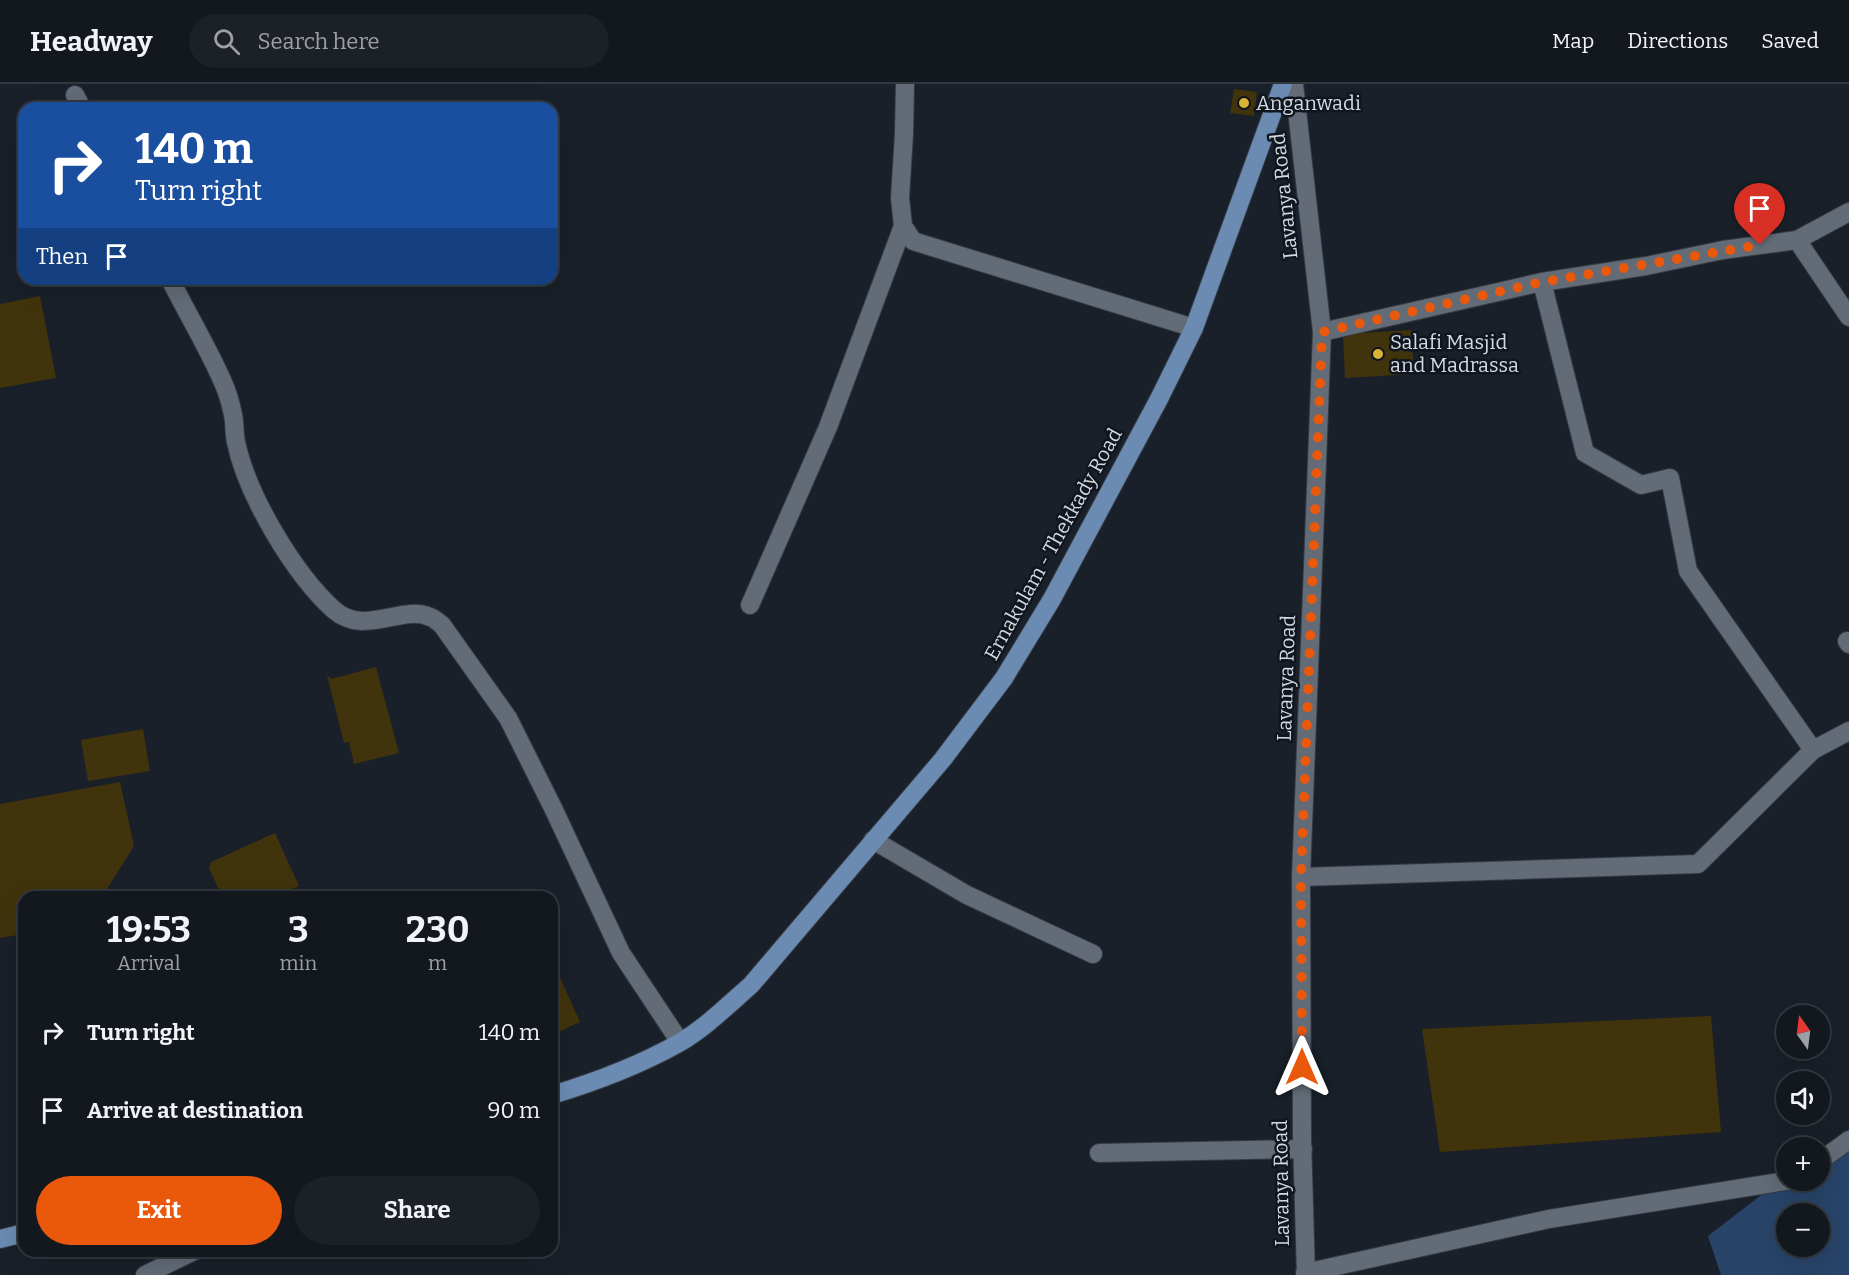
<!DOCTYPE html>
<meta charset="utf-8">
<style>
body{margin:0;font-family:Bitter,serif;background:#1c2128;color:#f1f3f6;height:100vh;display:flex;flex-direction:column;font-size:22px;white-space:nowrap}
*{box-sizing:border-box;margin:0}
p{font-size:20px;color:#9da0a4}
.icon{flex:none;width:33px;height:33px;fill:none;stroke:currentColor;stroke-width:2;stroke-linecap:round;stroke-linejoin:round}
.map{position:relative;flex:1;overflow:hidden}
.side{position:absolute;left:18px;top:807px;width:540px;height:366px;display:flex;flex-direction:column;background:#13181f;border-radius:18px;box-shadow:0 6px 24px #0002,0 0 0 2px #32373d}
.side>*{flex:none}
.top-card{position:absolute;left:18px;top:18px;width:540px;height:183px;border-radius:18px;box-shadow:0 6px 24px #0002,0 0 0 2px #32373d;background:#1a4fa0;color:#fff;overflow:hidden}
.needle{width:39px;rotate:346deg}
.buttons{position:absolute;left:1776px;top:921px;display:grid;gap:12px}
.buttons a{display:grid;place-items:center;width:54px;height:54px;border-radius:50%;background:#13181f;box-shadow:0 6px 24px #0002,0 0 0 2px #32373d;font-size:30px}
.pin{position:absolute;display:grid;place-items:center;width:51px;height:51px;color:#fff;margin:-62px -26px;border-radius:50% 50% 50% 0;rotate:-45deg;box-shadow:0 0 6px #0007}
.pin .icon{rotate:45deg}
.me{position:absolute;width:66px;margin:-33px;rotate:0deg;stroke-linejoin:round;filter:drop-shadow(0 0 4px #0008)}
.turn{display:flex;align-items:center;gap:21px;height:126px;padding:0 18px;font-size:27px}
.turn .icon{width:78px;height:78px;stroke-width:2.5}
.turn b{display:block;font-size:42px;line-height:51px}
.then{display:flex;align-items:center;height:57px;padding:0 18px;background:#0003;gap:12px;font-size:22px}
.eta{display:flex;justify-content:space-evenly;align-items:center;height:102px;text-align:center}
.eta b{font-size:36px;font-weight:700;line-height:42px}
.primary-button{display:flex;gap:12px;margin-top:auto;padding:12px 18px}
.primary-button a{flex:1;height:69px;border-radius:36px;background:#ea580c;color:#fff;font-size:24px;font-weight:700;line-height:69px;text-align:center}
.primary-button a+a{background:#1c2128;color:#f1f3f6}
ul{padding:0;list-style:none}
li{display:flex;align-items:center;gap:18px;height:78px;padding:0 18px}
li div{flex:1}
li b{display:block;font-size:22px}
li em{font-style:normal}
header{display:flex;align-items:center;gap:36px;box-sizing:border-box;height:84px;padding:0 30px;background:#13181f;border-bottom:2px solid #32373d}
header strong{font-size:28px}
nav{display:flex;gap:33px;margin-inline-start:auto;font-size:21px}
.search{width:420px;height:54px;background:#1c2128;display:flex;align-items:center;gap:15px;box-sizing:border-box;padding:0 21px;border-radius:33px;color:#9da0a4;font-size:22px}
.map>svg:first-child{display:block}
.green{fill:#284468;fill-rule:evenodd}
.building{fill:#41330c}
.lines{fill:none;stroke-linecap:round;stroke-linejoin:round}
.street-casing{stroke:#363b43;stroke-width:20}
.secondary-casing{stroke:#363b43;stroke-width:20}
.primary-casing{stroke:#363b43;stroke-width:20}
.street{stroke:#626b76;stroke-width:18}
.secondary{stroke:#626b76;stroke-width:18}
.primary{stroke:#6b8bb3;stroke-width:18}
.route{stroke:#ea580c;stroke-width:10;stroke-dasharray:0 18}
.poi-dot{fill:#dbb233;stroke:#10161f;stroke-width:2}
.labels{text-anchor:middle;dominant-baseline:central;stroke-width:5;stroke-linejoin:round;paint-order:stroke}
.poi-label{font-size:20px;fill:#d5dae0;stroke:#10161f;text-anchor:start}
.street-label{font-size:20px;fill:#d5dae0;stroke:#10161f}
</style>
<header>
<strong>Headway</strong>
<div class="search"><svg class="icon" aria-label="search" viewBox="0 0 24 24"><circle cx="10" cy="10" r="6"/><path d="M15 15l6 6"/></svg>Search here</div>
<nav><a>Map</a><a>Directions</a><a>Saved</a></nav>
</header>
<div class="map">
<svg width="1849" height="1191" viewBox="0 0 1849 1191">
<rect width="100%" height="100%" fill="#192029"/>
<path class="green" d="M1849,1045v146h-128l-13,-39 78,-60v4h34v-29zM1786,1130h34v32h-34z"/>
<g class="building">
<path d="M1234,5l23,3 -3,24 -24,-3z"/>
<path d="M40,212l16,82 -56,10v-84z"/>
<path d="M1411,246l3,44 -69,4 -2,-44z"/>
<path d="M376,583l23,86 -45,11 -5,-22 -5,1 -17,-68 4,4z"/>
<path d="M143,645l7,42 -62,10 -7,-41z"/>
<path d="M120,698l14,64 -32,51h-78v37l-24,4v-134z"/>
<path d="M275,749l24,53 -24,11h-53l-13,-29 2,-6z"/>
<path d="M552,876l28,62 -28,13z"/>
<path d="M1711,932l10,116 -281,20 -18,-123z"/>
</g>
<g class="lines">
<g class="street-casing">
<g id="street">
<path d="M905,0l-1,50 -4,64 3,28 10,15 281,87"/>
<path d="M75,11l7,13"/>
<path d="M1797,156l52,-28"/>
<path d="M170,195c17,34 37,67 52,101 5,11 9,24 11,35 2,9 1,18 3,27 11,53 58,132 98,168 31,27 68,-6 96,7 4,1 8,5 12,8l66,93 46,92 67,143 59,89"/>
<path d="M1322,248l220,-50 104,-16 77,-16 74,-10 52,77"/>
<path d="M750,521l78,-178 75,-201"/>
<path d="M1847,557l2,3"/>
<path d="M1813,666l36,-19"/>
<path d="M873,756l94,55 126,59"/>
<path d="M1301,793l397,-13 115,-114 -125,-179 -18,-93 -29,7 -56,-32 -43,-171"/>
<path d="M1099,1069l204,-4"/>
<path d="M1820,1077l29,-21"/>
<path d="M1305,1189l244,-54 243,-39"/>
</g>
</g>
<g class="secondary-casing">
<g id="secondary">
<path d="M1294,0l28,248 -21,545 1,261 4,137"/>
<path d="M145,1191l49,-24"/>
</g>
</g>
<g class="primary-casing">
<g id="primary">
<path d="M552,1011c43,-13 88,-30 127,-52 26,-15 49,-38 72,-58l192,-226 61,-81 48,-79 107,-200 35,-71 89,-244"/>
<path d="M0,1155l24,-6"/>
</g>
</g>
<use href="#street" class="street"/>
<use href="#secondary" class="secondary"/>
<use href="#primary" class="primary"/>
</g>
<g class="lines">
<path class="route" d="M1302,983l-1,-190 21,-545 220,-50 218,-37"/>
</g>
<g class="poi-dot">
<circle cx="1244" cy="19" r="6"/>
<circle cx="1378" cy="270" r="6"/>
</g>
<g class="labels">
<g class="poi-label">
<text x="1256" y="19">Anganwadi</text>
<text x="1390" y="258">Salafi Masjid<tspan x="1390" dy="23">and Madrassa</tspan></text>
</g>
<g class="street-label">
<text transform="translate(1284 112) rotate(-96)">Lavanya Road</text>
<text transform="translate(1053 460) rotate(-61)">Ernakulam - Thekkady Road</text>
<text transform="translate(1286 594) rotate(-88)">Lavanya Road</text>
<text transform="translate(1281 1099) rotate(-91)">Lavanya Road</text>
</g>
</g>
</svg>
<div class="buttons">
<a><svg class="needle" viewBox="-14 -14 28 28"><path d="M0-13l5 13h-10z" fill="#e53935"/><path d="M0 13l5-13h-10z" fill="#9da0a4"/></svg></a>
<a><svg class="icon" aria-label="sound" viewBox="0 0 24 24"><path d="M4 9h4l5-4v14l-5-4H4zM17 9q2 3 0 6"/></svg></a>
<a>+</a>
<a>−</a>
</div>
<div class="pin" style="left:1760px;top:161px;background:#d93025"><svg class="icon" aria-label="arrive" viewBox="0 0 24 24"><path d="M6 21V4h12l-3 4 3 4H6"/></svg></div>
<svg class="me" style="left:1302px;top:983px" viewBox="-20 -20 40 40"><path d="M0-17L14 15 0 8-14 15z" fill="#ea580c" stroke="#fff" stroke-width="4"/></svg>
<div class="top-card">
<div class="turn"><svg class="icon" aria-label="right" viewBox="0 0 24 24"><path d="M7 20v-9h11M14 6l5 5-5 5"/></svg><div><b>140 m</b>Turn right</div></div>
<div class="then">Then<svg class="icon" aria-label="arrive" viewBox="0 0 24 24"><path d="M6 21V4h12l-3 4 3 4H6"/></svg></div>
</div>
<section class="side">
<div class="eta">
<div><b>19:53</b><p>Arrival</p></div>
<div><b>3</b><p>min</p></div>
<div><b>230</b><p>m</p></div>
</div>
<ul>
<li><svg class="icon" aria-label="right" viewBox="0 0 24 24"><path d="M7 20v-9h11M14 6l5 5-5 5"/></svg><div><b>Turn right</b></div><em>140 m</em></li>
<li><svg class="icon" aria-label="arrive" viewBox="0 0 24 24"><path d="M6 21V4h12l-3 4 3 4H6"/></svg><div><b>Arrive at destination</b></div><em>90 m</em></li>
</ul>
<div class="primary-button"><a>Exit</a><a>Share</a></div>
</section>
</div>
